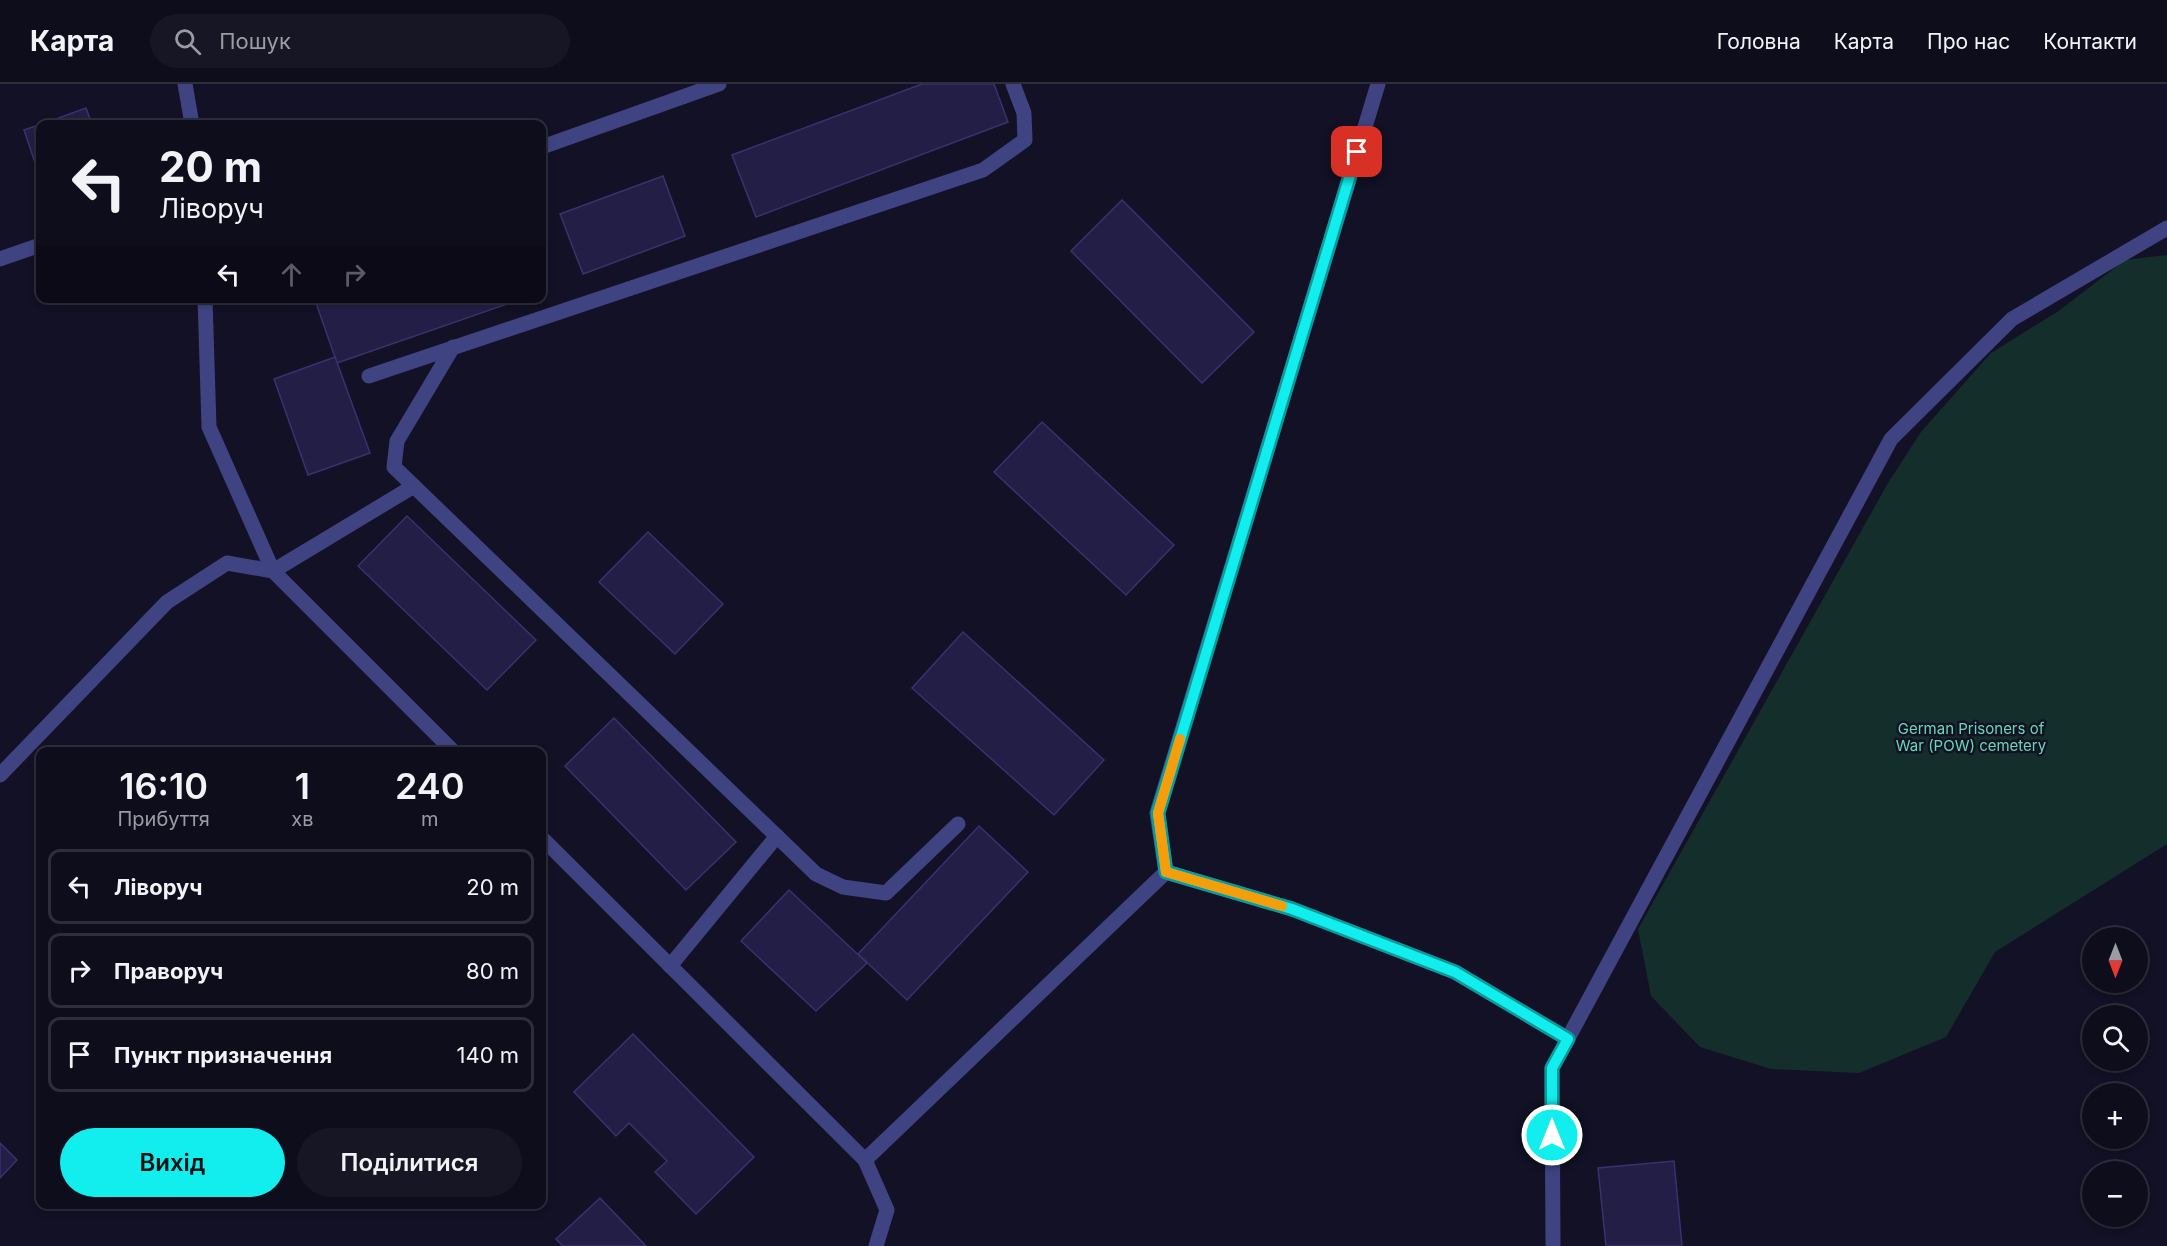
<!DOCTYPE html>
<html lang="uk">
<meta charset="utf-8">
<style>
body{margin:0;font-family:Inter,sans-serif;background:#171625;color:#f1f3f6;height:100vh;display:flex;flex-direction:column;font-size:22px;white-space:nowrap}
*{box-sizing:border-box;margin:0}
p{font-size:20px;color:#9b9ca3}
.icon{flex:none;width:33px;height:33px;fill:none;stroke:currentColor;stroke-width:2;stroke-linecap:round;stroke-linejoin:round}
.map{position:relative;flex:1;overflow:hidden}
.panel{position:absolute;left:36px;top:663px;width:510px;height:462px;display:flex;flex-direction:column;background:#0e0d1c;border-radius:12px;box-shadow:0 3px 9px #0003,0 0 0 2px #2e2d3b}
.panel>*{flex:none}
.guide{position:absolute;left:36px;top:36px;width:510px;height:183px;border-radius:12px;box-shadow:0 3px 9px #0003,0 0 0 2px #2e2d3b;background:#0e0d1c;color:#f1f3f6;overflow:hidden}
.needle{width:39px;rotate:180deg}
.buttons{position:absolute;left:2082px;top:843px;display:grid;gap:12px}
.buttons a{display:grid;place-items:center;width:66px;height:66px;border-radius:50%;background:#0e0d1c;box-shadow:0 3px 9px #0003,0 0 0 2px #2e2d3b;font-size:30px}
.pin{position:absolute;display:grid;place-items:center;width:51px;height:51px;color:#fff;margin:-26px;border-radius:12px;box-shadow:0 3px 9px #0006}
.me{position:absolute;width:66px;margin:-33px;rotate:0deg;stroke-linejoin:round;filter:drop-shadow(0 0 4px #0008)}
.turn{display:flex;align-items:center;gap:21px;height:126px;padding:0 24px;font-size:27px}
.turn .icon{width:78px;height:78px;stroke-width:2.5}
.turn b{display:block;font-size:42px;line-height:51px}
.lanes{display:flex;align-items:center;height:57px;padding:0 24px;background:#0003;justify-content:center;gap:30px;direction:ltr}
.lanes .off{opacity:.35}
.eta{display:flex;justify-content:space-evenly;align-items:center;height:102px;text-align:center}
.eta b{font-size:36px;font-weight:600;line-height:42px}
.cta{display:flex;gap:12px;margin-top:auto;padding:12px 24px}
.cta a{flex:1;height:69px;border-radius:36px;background:#12eeee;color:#111;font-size:24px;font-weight:600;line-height:69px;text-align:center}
.cta a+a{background:#171625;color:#f1f3f6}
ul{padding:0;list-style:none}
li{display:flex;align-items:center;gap:18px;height:75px;margin:0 12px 9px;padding:0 12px;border:3px solid #2e2d3b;border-radius:12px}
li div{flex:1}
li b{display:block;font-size:22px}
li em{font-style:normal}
header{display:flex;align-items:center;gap:36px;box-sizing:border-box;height:84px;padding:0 30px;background:#0e0d1c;border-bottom:2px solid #2e2d3b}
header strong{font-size:28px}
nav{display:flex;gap:33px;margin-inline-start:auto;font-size:21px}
.search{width:420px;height:54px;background:#171625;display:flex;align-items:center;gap:15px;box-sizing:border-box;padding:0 21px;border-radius:33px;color:#9b9ca3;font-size:22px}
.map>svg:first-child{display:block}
.green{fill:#142f2b}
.building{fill:#221e45;stroke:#38326f;stroke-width:1.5}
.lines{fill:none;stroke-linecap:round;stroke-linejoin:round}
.minor{stroke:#3f4381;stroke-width:15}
.route-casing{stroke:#0c9b9b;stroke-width:15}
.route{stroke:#12eeee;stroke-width:10}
.slow{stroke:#f59e0b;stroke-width:10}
.labels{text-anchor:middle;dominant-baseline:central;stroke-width:5;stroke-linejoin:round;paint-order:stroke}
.park-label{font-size:15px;fill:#68d8b0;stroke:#121125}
</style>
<header>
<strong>Карта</strong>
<div class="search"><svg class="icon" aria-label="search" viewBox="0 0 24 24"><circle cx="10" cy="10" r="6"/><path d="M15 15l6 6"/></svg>Пошук</div>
<nav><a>Головна</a><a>Карта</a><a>Про нас</a><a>Контакти</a></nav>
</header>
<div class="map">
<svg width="2167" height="1162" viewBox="0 0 2167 1162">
<rect width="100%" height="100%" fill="#121125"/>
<path class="green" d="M2167,171v589l-172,108 -49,85 -87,36 -88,-4 -71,-22 -49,-51 -13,-67 250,-446 33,-51 70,-79 69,-43 65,-50z"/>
<g class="building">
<path d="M922,0h72l14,38 -252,95 -24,-62z"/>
<path d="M86,24l6,16h-34l-2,-5z"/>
<path d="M56,35l2,5h-18v40l-4,2 -12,-36z"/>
<path d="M663,92l22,60 -102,38 -23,-60z"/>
<path d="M1122,116l132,132 -52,51 -131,-132z"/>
<path d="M330,214h182l1,4 -176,61 -21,-60z"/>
<path d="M335,273l35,96 -62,22 -34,-96z"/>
<path d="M1042,338l132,123 -48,50 -132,-123z"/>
<path d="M407,432l129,124 -49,50 -129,-124z"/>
<path d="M648,448l75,72 -48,50 -76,-72z"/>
<path d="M963,548l141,128 -50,55 -142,-127z"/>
<path d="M614,634l122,124 -50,48 -121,-124z"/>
<path d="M979,742l49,46 -121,128 -49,-46z"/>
<path d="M789,806l78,73 -51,48 -75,-70z"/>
<path d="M633,950l121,123 -58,57 -41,-42 12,-11 -38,-38 -13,13 -42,-44z"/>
<path d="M0,1059l17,17 -17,18z"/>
<path d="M1674,1077l8,85h-76l-8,-78z"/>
<path d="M600,1114l46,48h-83l-7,-7z"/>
</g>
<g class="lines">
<g class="minor">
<path d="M185,0l7,40"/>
<path d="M542,63l177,-63"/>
<path d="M0,175l40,-14"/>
<path d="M205,214l4,129 64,144 181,181"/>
<path d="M453,263l-56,94 -3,26 422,407 27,13 43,6 72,-69"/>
<path d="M369,292l614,-206 42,-30 -1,-27 -11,-29"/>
<path d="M0,691l167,-173 60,-39 46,8 141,-85"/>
<path d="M542,754l323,322"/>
<path d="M1166,788l-9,-59 221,-729"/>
<path d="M670,882l107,-130"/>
<path d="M876,1162l11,-36 -22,-50 301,-288 126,37 163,63 113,67"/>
<path d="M1553,1162l-1,-178 339,-629 121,-120 155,-91"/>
</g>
</g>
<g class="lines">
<g class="route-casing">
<path id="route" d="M1357,68l-199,661 8,59 126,37 163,63 113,67 -16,29v67"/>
</g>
<use href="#route" class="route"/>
<path class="slow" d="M1180,655l-22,74 8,59 116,34"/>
</g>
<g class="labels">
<g class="park-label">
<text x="1971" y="644">German Prisoners of<tspan x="1971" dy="17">War (POW) cemetery</tspan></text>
</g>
</g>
</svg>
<div class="buttons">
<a><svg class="needle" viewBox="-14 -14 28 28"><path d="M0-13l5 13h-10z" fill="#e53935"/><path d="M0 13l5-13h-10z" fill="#9b9ca3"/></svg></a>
<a><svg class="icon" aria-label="search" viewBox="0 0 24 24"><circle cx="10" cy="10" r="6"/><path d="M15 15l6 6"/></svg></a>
<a>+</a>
<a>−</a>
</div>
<div class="pin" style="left:1357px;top:68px;background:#d93025"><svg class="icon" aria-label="arrive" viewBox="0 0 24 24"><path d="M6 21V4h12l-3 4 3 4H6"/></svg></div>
<svg class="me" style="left:1552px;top:1051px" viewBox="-20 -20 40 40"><circle r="17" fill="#12eeee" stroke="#fff" stroke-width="3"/><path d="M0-11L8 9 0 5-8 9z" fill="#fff"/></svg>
<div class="guide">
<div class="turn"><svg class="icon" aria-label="left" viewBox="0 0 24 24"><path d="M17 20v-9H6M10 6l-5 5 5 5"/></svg><div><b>20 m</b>Ліворуч</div></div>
<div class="lanes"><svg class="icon" aria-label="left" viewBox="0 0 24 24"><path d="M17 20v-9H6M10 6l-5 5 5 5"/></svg><svg class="icon off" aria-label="ahead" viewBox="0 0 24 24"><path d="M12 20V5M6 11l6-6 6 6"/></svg><svg class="icon off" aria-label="right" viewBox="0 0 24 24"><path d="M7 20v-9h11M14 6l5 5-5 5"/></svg></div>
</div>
<section class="panel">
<div class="eta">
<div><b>16:10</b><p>Прибуття</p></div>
<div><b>1</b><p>хв</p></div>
<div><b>240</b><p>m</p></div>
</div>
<ul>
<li><svg class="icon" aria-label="left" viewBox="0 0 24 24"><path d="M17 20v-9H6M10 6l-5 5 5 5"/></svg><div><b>Ліворуч</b></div><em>20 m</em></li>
<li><svg class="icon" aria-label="right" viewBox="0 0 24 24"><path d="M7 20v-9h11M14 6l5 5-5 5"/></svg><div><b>Праворуч</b></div><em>80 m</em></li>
<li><svg class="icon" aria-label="arrive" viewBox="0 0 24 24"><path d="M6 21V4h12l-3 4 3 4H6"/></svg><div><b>Пункт призначення</b></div><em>140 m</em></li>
</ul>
<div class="cta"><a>Вихід</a><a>Поділитися</a></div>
</section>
</div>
